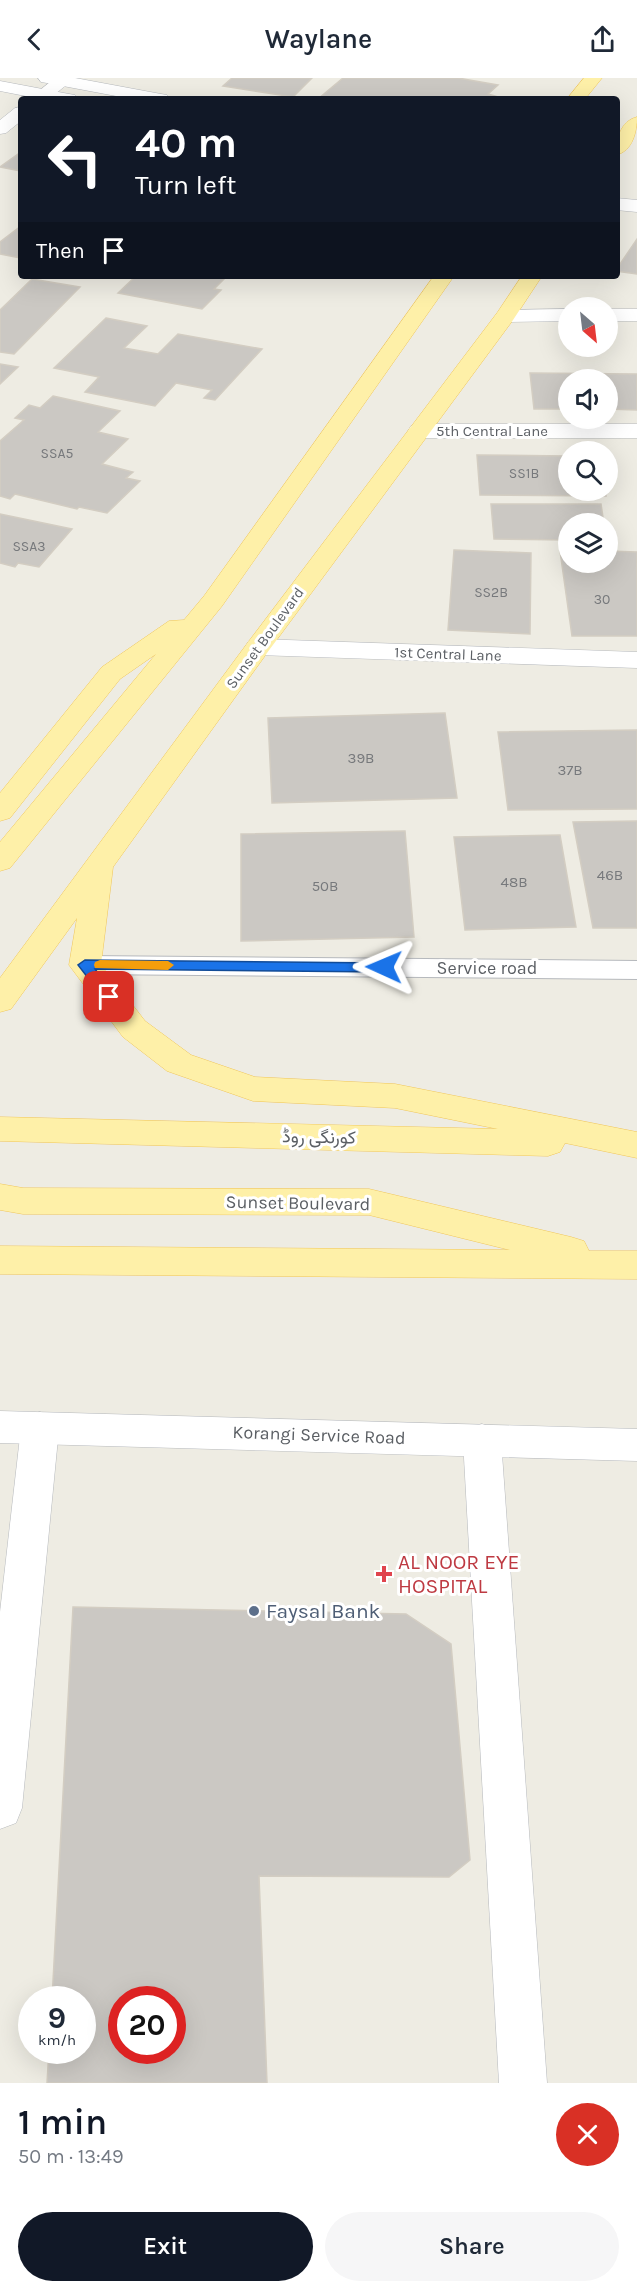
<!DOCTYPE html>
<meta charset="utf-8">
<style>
body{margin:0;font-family:Karla,Vazirmatn,sans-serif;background:#f6f6f7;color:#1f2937;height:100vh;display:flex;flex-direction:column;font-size:22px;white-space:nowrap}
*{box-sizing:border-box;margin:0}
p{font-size:20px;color:#747a83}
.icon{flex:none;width:33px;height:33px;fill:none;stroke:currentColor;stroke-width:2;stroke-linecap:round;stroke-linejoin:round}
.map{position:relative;height:2005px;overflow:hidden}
.side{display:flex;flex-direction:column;background:#fff;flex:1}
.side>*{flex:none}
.banner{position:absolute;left:18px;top:18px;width:602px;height:183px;border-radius:6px;box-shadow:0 6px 24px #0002;background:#111827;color:#fff;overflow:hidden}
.needle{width:39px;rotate:152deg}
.fabs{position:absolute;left:558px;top:219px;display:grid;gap:12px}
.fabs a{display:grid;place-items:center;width:60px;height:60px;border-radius:50%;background:#fff;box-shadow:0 6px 24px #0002;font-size:30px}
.speed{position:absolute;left:18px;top:1908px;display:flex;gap:12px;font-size:30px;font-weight:700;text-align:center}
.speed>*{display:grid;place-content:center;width:78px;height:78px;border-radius:50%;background:#fff;box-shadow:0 6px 24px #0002;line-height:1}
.speed small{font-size:15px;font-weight:400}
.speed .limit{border:9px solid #d22;background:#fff;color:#111}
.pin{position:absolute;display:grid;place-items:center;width:51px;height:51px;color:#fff;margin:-26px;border-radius:12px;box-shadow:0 3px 9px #0006}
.me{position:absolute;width:66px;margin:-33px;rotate:271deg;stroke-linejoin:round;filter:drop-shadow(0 0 4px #0008)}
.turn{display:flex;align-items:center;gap:21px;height:126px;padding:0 18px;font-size:27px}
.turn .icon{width:78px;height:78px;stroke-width:2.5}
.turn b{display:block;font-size:42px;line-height:51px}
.then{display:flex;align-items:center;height:57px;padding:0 18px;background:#0003;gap:12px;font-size:22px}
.round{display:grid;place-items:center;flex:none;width:63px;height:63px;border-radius:32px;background:#f6f6f7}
.head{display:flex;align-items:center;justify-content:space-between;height:102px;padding:0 18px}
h1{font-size:36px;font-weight:600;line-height:45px;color:#111827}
.cta{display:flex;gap:12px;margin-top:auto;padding:12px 18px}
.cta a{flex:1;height:69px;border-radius:36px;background:#111827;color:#fff;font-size:24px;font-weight:600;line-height:69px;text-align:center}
.cta a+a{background:#f6f6f7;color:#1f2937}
header{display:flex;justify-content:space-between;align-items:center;height:78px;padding:0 18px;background:#fff;font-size:27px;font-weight:600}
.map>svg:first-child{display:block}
.building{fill:#cbc8c3;stroke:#d3cdc2;stroke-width:1.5;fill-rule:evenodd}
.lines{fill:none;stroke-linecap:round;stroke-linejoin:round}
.service-casing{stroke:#b6b9bd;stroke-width:2}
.minor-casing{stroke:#b6b9bd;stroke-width:1}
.tertiary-casing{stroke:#b6b9bd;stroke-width:1}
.primary-casing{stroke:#f0c65b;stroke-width:1}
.service{fill:#fff;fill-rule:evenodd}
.minor{fill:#fff;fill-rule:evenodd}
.tertiary{fill:#fff;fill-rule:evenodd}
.primary{fill:#fef0a8;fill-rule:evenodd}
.route{fill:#1a73e8;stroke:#114b97;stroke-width:1.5}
.slow{fill:#f59e0b}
.health-dot{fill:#e0444e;stroke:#fff;stroke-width:2}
.service-dot{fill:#5c6f8a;stroke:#fff;stroke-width:2}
.labels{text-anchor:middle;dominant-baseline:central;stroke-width:6;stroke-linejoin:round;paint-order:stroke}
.far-number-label{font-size:14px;fill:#77797c}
.far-street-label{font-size:15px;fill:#5b5f64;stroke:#fff}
.number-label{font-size:15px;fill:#77797c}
.street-label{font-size:18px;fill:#5b5f64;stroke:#fff}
.near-health-label{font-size:21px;fill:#be3a42;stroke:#fff;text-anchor:start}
.near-service-label{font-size:21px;fill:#4e5e75;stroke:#fff;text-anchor:start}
</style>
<header><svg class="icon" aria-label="back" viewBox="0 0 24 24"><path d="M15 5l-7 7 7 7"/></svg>Waylane<svg class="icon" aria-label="share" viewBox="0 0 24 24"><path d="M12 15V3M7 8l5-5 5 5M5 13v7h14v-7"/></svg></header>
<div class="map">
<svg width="637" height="2005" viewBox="0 0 637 2005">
<rect width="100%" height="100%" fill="#eeece3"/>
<g class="building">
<path d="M232,0h80l-19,19 -70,-11z"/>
<path d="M343,0h115l40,7 -10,9 17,5h-187z"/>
<path d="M21,74v19l-21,-4z"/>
<path d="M21,148v32l-21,-4v-12z"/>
<path d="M637,161v35l-21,-3v-1z"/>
<path d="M136,198h91l-13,13 7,1 -19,19 -84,-16z"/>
<path d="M32,201l48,8 -66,67 -14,-2v-42z"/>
<path d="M106,240l41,8 -23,22 34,6 20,-20 84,15 -47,51 -11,-2 8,-8 -36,-7 -21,23 -70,-14 14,-15 -45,-9z"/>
<path d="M0,286l18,3 -18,17z"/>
<path d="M530,295l107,1v36l-29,-1v-29h-40v29h-34z"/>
<path d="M53,318l67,15 -22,21 30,7 -26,25 31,8 -7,6 14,3 -33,32 -28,-6 -2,2 -62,-15 -5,5 -10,-3v-55l24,-21 -9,-2 14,-13 11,3z"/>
<path d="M477,377l91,1v34h37l1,6 -126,-1z"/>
<path d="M491,426h110l3,20h-36v16l-74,-1z"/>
<path d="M0,436l72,15 -33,38 -21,-4 -3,4 -15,-4z"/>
<path d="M454,472l77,3 -1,81 -82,-4z"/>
<path d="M560,473h8v11h40v-11l29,1v84h-65z"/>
<path d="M445,635l12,85 -185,5 -4,-85z"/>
<path d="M637,652v79l-129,1 -10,-78z"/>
<path d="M637,743v107h-44l-20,-106z"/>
<path d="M405,753l9,106 -173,4v-107z"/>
<path d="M560,757l16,92 -111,3 -11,-93z"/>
<path d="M73,1529l333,7 45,30 19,216 -21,17 -190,-1 8,207h-220l2,-33h33v-50h-30zM122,1922h50v50h-50z"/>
</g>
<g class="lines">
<g class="service-casing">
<path id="service" d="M85,878l552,5v18l-552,-5 -10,-3 -3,-6 3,-6z"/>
</g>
<g class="minor-casing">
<g id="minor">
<path d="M55,0h20l-26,21h-20z"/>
<path d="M21,29v14l-15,12 -6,1v-14l15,-12z"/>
<path d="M568,231v12l-62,1 -7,-2 -4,-4 4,-4 7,-2z"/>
<rect x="608" y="231" width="29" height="12"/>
<path d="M419,346h218v14h-218l-8,-2 -3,-5 3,-5z"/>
<path d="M258,561l379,13v16l-379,-13 -9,-2 -4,-6 4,-6z"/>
<path d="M40,1334l14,5 5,11 -37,380 -6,15 -16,6v-217l21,-184 5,-11z"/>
<path d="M482,1346l14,5 5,11 46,643h-48l-36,-643 5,-11z"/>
</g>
</g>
<g class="tertiary-casing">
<g id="tertiary">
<path d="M38,0h37l86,16 6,1 3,4h-38l-85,-16 -6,-1z"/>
<path d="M0,3l69,13 6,1 3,4h-37l-41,-8z"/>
<path d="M616,120l21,2v12l-21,-2z"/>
<path d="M0,1333l637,18v32l-637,-18z"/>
</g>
</g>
<g class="primary-casing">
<g id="primary">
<path d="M584,0h18l-17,21h-18z"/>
<path d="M637,39c0,14 -4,34 -21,38 0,-15 4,-34 21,-38z"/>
<path d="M434,198h20l-232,330 -212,262 -10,3v-29l156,-188 -36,25 -110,139 -10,3v-28l102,-126 67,-46 15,-1 20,-24z"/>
<path d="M522,198h20l-29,44 -246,333 -154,214 -12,97 44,57 46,34 64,22 140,7 242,48v26l-72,-15 -5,9 -12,4 -548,-15v-24l498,12 -103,-21 -142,-7 -86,-30 -44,-34 -54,-72 8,-47 -66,91 -11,3v-34l249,-337 248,-328z"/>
<path d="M0,1106l23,4 346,1 202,48 13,4 5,10h48v28l-637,-5v-28l510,4 -141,-35 -346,-1 -23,-4z"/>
</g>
</g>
<use href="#service" class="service"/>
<use href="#minor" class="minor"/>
<use href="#tertiary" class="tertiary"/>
<use href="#primary" class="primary"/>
</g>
<path class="route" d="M85,882l299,3 6,4 -6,5 -289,-3 21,28 -7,4 -4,-1 -27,-35z"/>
<path class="slow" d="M100,882l68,1 6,4 -6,5 -73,-2 -1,-3 1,-3z"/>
<path class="health-dot" d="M381 1487h6v6h6v6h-6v6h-6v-6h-6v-6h6z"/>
<circle class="service-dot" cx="254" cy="1533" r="6"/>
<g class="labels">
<g class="far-number-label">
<text x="57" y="375">SSA5</text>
<text x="524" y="395">SS1B</text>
<text x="29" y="468">SSA3</text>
<text x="491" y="514">SS2B</text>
<text x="602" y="521">30</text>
</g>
<g class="far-street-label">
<text x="492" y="353">5th Central Lane</text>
<text transform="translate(265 560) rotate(-54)">Sunset Boulevard</text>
<text transform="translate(448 576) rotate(2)">1st Central Lane</text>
</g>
<g class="number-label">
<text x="361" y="680">39B</text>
<text x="570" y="692">37B</text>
<text x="610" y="797">46B</text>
<text x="514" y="804">48B</text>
<text x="325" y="808">50B</text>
</g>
<g class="street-label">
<text x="487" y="890">Service road</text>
<text transform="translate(319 1059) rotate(1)">کورنگی روڈ</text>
<text transform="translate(298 1125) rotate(1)">Sunset Boulevard</text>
<text transform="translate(319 1357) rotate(2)">Korangi Service Road</text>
</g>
<g class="near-health-label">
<text x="398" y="1484">AL NOOR EYE<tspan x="398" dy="24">HOSPITAL</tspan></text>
</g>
<g class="near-service-label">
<text x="266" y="1533">Faysal Bank</text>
</g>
</g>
</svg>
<div class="fabs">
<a><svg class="needle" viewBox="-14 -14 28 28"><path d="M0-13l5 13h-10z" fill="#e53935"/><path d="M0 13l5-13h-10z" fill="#747a83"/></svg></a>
<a><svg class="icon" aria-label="sound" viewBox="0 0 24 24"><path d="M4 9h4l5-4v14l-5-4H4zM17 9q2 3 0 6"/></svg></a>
<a><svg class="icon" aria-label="search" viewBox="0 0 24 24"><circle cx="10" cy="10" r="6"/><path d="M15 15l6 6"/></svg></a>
<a><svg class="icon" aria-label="layers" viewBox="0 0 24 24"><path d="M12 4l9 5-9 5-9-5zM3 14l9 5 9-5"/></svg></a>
</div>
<div class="speed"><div>9<small>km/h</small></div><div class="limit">20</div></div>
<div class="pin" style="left:109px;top:919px;background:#d93025"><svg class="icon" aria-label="arrive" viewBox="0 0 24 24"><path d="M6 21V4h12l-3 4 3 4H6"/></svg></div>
<svg class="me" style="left:384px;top:889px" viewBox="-20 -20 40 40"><path d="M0-17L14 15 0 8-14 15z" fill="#1a73e8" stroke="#fff" stroke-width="4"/></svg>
<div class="banner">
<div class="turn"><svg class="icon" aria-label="left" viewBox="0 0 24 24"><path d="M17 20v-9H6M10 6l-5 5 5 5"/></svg><div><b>40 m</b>Turn left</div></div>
<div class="then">Then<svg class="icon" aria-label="arrive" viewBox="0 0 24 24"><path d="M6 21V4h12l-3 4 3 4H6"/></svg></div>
</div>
</div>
<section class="side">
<div class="head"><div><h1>1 min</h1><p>50 m · 13:49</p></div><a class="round" style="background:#d93025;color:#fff"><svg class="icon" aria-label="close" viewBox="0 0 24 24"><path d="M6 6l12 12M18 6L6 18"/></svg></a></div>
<div class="cta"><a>Exit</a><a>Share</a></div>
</section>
